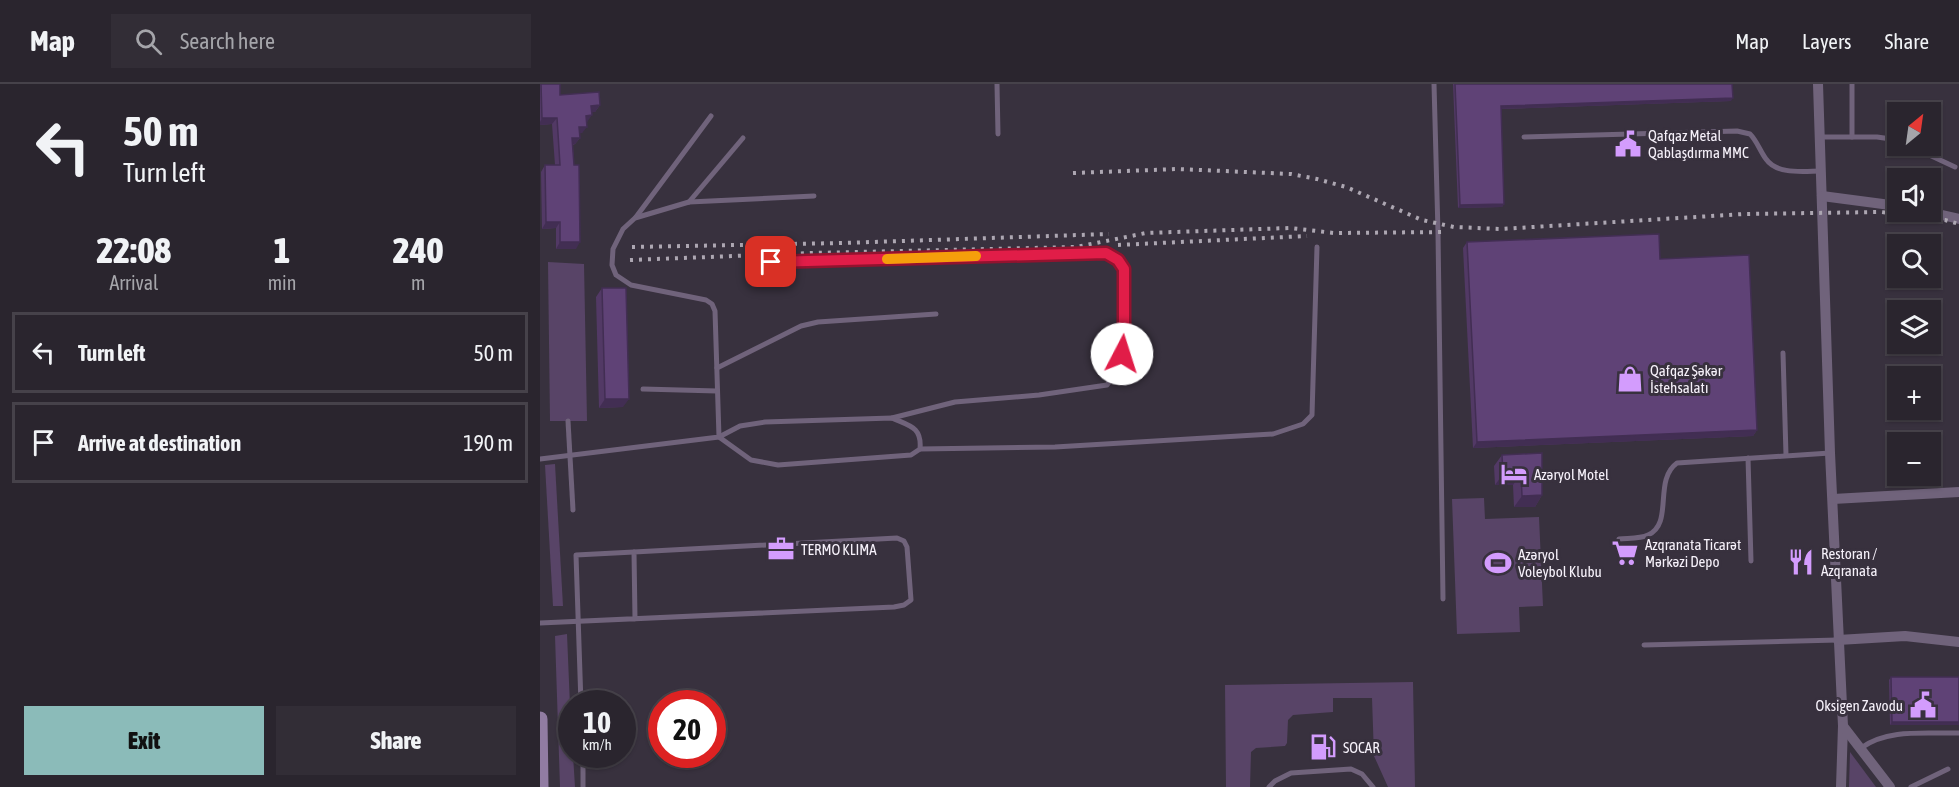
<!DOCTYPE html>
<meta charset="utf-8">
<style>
body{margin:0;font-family:"Asap Condensed",sans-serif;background:#322d36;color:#f1f3f6;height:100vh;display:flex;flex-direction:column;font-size:22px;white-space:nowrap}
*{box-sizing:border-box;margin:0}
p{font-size:20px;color:#a5a5aa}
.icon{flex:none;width:33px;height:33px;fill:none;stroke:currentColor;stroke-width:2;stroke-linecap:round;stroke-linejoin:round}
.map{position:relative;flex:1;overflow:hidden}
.side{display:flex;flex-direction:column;background:#2a252e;width:540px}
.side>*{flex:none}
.guide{background:#2a252e;color:#f1f3f6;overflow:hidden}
.needle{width:39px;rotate:29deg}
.controls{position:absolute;left:1347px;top:18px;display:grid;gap:12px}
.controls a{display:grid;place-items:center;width:54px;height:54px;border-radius:0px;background:#2a252e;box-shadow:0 2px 4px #0004,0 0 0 2px #46424a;font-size:30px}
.speed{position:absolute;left:18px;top:606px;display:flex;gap:12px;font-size:30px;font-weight:700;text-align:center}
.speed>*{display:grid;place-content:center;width:78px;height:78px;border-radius:50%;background:#2a252e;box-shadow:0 2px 4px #0004,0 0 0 2px #46424a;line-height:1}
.speed small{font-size:15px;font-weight:400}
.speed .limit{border:9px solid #d22;background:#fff;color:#111}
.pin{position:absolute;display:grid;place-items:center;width:51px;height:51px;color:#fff;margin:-26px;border-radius:12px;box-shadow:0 3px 9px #0006}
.me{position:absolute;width:66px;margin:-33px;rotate:5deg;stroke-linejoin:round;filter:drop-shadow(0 0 4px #0008)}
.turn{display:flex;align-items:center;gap:21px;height:126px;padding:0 24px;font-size:27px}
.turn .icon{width:78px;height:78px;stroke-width:2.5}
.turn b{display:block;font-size:42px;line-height:51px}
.eta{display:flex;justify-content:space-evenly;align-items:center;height:102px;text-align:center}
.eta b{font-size:36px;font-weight:800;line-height:42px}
.primary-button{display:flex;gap:12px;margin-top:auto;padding:12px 24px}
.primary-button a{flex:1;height:69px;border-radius:0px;background:#8bbbb9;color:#111;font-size:24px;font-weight:800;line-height:69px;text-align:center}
.primary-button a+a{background:#322d36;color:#f1f3f6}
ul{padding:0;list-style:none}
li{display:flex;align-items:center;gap:18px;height:81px;margin:0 12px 9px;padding:0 12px;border:3px solid #46424a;border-radius:0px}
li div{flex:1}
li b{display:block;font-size:22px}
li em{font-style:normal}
header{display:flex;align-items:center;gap:36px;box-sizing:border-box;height:84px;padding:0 30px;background:#2a252e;border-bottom:2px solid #46424a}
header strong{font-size:28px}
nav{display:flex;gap:33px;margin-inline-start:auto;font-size:21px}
.search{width:420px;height:54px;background:#322d36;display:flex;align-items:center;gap:15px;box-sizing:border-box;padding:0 21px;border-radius:0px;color:#a5a5aa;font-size:22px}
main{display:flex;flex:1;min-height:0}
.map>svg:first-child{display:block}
.green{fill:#584467}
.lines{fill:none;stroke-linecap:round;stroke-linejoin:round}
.service{stroke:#70637b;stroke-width:5}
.minor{stroke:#70637b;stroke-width:10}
.secondary{stroke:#917ca2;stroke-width:15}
.rail{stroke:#ada7b2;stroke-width:4;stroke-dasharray:3 6;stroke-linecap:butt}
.wall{fill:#523965}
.shaded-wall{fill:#422e53}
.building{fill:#5f4276;stroke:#422e53;stroke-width:1.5}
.route-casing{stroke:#92132f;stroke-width:15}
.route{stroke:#e11d48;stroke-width:10}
.slow{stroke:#f59e0b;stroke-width:10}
.labels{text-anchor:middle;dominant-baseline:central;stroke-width:6;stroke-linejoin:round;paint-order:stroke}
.poi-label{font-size:15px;fill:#f6f1fa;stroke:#38313e;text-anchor:start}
</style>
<header>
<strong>Map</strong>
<div class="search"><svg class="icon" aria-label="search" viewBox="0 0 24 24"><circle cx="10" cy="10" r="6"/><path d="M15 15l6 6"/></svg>Search here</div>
<nav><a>Map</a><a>Layers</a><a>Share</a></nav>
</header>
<main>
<section class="side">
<div class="guide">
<div class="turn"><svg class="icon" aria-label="left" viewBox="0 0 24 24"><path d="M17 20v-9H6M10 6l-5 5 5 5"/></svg><div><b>50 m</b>Turn left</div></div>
</div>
<div class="eta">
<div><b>22:08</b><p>Arrival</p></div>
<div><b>1</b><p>min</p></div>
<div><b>240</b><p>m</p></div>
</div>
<ul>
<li><svg class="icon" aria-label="left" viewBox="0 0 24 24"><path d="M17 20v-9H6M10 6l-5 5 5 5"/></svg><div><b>Turn left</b></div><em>50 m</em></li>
<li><svg class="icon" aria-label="arrive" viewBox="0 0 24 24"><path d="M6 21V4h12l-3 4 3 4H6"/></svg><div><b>Arrive at destination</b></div><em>190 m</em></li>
</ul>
<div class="primary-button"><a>Exit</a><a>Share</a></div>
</section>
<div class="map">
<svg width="1419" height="703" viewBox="0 0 1419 703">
<rect width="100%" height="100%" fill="#38313e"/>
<g class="green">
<path d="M8,178l36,2 3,157h-37z"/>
<path d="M15,380l8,142h-10l-8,-141z"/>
<path d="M944,414l1,21 54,-2 4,89 -24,1 1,25 -63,2 -5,-135z"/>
<path d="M27,550l5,120 1,1 2,32h-15l-5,-151z"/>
<path d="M873,598l2,105h-27l-14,-31 -2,-58h-39v14l-40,3 -5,5 -1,23 -2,3 -29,2 -5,4 -1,35h-24l-1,-102z"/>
<path d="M1310,668l26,35h-27z"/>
</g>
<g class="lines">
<g class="service">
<path d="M457,0l1,50"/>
<path d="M894,0l4,148 5,367"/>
<path d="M1312,0v53"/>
<path d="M984,53l213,-6 13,3c7,7 10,17 16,25 11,16 38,12 55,12"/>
<path d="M1280,53h57l21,3"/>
<path d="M1370,62l45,21"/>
<path d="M149,118l54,-64"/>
<path d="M96,133l75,-101"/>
<path d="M231,178l335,-9 11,7 7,9v71l-5,28 -12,17 -68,10 -84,7 -63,16"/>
<path d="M1243,269l3,102"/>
<path d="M177,284l84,-42 17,-4 118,-8"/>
<path d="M103,305l74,2"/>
<path d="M352,334c18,8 30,9 28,31l-9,6 -133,10 -27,-5 -32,-23 21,-11 25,-4z"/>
<path d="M28,337l5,89"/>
<path d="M380,365l135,-2 218,-13 30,-10 9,-9 5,-168"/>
<path d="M1208,374l3,103"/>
<path d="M0,375l179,-22 -4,-126 -3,-7 -6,-4 -75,-15 -15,-10 -4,-10 1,-16 10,-20 12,-11 54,-16 125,-6"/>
<path d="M1079,455c9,-1 21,0 29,-4 26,-11 5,-55 29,-72l153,-10"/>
<path d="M0,539l354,-16 10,-2 7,-5 -4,-53 -3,-6 -7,-3 -263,14 1,67"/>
<path d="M1104,561l194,-5"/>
<path d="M41,620l-5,-149 58,-3"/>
<path d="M1321,664c27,-20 66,-14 98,-15"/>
<path d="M43,670v33"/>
<path d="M729,703l6,-6 16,-8 60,-4 11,5 11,13"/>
<path d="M1371,703l37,-18"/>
</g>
<g class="minor">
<path d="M1278,0l12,369 13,273 -2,61"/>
<path d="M1282,112l76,10"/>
<path d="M1389,128l30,7"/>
<path d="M1293,415l126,-7"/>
<path d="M1298,556l67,-4 54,6"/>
<path d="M1303,642l47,61"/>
</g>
<path class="secondary" d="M0,635l1,68"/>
<g class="rail">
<path d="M533,89l105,-4 113,5 26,5 29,8 76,33 32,7 47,2 243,-15 137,-2 64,8 14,4"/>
<path d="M578,161l189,-9"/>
<path d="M92,163l211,-4 266,-9"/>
<path d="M90,176l183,-7 263,-6 70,-14 144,-5 44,5 113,-1"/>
</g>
</g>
<g class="wall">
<path d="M0,0l20,11 40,10 -5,7h-4l-4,10h-1l-4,11h-3l1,5 -5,6 -2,1 3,104h-20v-21l-14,1 -1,-57 4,-7h10l-3,-41 -12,1z"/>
<path d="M913,0h279l-1,17 -230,8 3,95 -2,3 -44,1z"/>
<path d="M927,158l193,17 97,171 -4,6 -280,12 -10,-200z"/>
<path d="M62,204l21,119 -24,1 -3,-111z"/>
<path d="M962,371l40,40 -7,12h-21l-1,-22h-18l-1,-19z"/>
<path d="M1351,593h68v48h-69l-1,-45z"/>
</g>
<g class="shaded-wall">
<path d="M1193,14l-2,3 -232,8 2,-3z"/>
<path d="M60,21l-5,7 -9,1 5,-7z"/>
<path d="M52,31l-5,7h-6l5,-6z"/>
<path d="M2,34h15l-5,6 -12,1v-3z"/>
<path d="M39,43h8l-5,6 -8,1z"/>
<path d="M32,54h8l-5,6 -7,1z"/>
<path d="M964,120l-2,3 -44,1 2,-3z"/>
<path d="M6,138h14l-4,6 -14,1z"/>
<path d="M20,158h20l-4,7h-20z"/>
<path d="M65,315h24l-6,8 -24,1z"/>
<path d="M1217,346l-4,6 -280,12 4,-6z"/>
<path d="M981,389l-8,12h-18l8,-11z"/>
<path d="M1002,411l-7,12h-21l8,-11z"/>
<path d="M1352,638h67v3h-69z"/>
</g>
<g class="building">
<path d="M1,0h19v11l39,-3 1,13 -9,1 1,9 -6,1 1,11h-8l1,11h-8l2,27h5l1,77h-20v-20h-14l-1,-57h15l-3,-47h-15z"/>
<path d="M915,0h277l1,14 -232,8 3,98 -44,1z"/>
<path d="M1119,150l1,25 89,-4 8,175 -280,12 -10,-200z"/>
<path d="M62,204h24l3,111h-24z"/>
<path d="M1002,369v42l-20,1 -1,-23 -18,1 -1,-19z"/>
<path d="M1351,593h68v45h-67z"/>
</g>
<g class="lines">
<g class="route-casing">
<path id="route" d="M231,178l335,-9 12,7 6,9v71l-2,14"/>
</g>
<use href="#route" class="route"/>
<path class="slow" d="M347,175l89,-3"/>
</g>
<defs>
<g id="civic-bare" transform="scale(2.07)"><path d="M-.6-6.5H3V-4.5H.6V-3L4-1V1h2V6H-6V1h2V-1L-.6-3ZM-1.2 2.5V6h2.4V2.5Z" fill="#d39cfd" stroke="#38313e" stroke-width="2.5" paint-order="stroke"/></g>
<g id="shop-bare" transform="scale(2.07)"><path d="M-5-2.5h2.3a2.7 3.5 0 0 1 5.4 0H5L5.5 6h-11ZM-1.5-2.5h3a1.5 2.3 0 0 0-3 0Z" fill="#d39cfd" stroke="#38313e" stroke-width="2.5" paint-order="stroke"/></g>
<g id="hotel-bare" transform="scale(2.07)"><path d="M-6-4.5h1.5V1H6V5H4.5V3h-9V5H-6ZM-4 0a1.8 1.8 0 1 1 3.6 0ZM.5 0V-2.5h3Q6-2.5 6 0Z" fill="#d39cfd" stroke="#38313e" stroke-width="2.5" paint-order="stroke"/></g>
<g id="office-bare" transform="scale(2.07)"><path d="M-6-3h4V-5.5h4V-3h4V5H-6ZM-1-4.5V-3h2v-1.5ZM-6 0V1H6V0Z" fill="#d39cfd" stroke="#38313e" stroke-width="2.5" paint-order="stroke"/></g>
<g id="supermarket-bare" transform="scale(2.07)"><path d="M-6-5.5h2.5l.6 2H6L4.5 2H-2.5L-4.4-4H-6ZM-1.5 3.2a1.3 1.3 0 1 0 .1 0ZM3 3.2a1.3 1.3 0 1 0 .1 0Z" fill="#d39cfd" stroke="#38313e" stroke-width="2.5" paint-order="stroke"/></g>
<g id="restaurant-bare" transform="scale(2.07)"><path d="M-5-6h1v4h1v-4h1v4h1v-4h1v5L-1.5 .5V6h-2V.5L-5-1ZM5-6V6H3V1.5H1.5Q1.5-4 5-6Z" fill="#d39cfd" stroke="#38313e" stroke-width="2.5" paint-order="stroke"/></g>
<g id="stadium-bare" transform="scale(2.07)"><path d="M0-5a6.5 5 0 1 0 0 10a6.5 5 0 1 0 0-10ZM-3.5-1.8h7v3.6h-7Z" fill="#d39cfd" stroke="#38313e" stroke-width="2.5" paint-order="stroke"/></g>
<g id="fuel-bare" transform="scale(2.07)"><path d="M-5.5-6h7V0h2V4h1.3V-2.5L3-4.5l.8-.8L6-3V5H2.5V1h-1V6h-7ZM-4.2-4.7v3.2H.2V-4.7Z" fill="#d39cfd" stroke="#38313e" stroke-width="2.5" paint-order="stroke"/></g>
</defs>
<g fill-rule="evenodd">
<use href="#civic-bare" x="1088" y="60"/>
<use href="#shop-bare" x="1090" y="295"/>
<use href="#hotel-bare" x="974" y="390"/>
<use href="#office-bare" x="241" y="465"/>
<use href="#supermarket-bare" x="1085" y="469"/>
<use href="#restaurant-bare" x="1261" y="478"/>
<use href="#stadium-bare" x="958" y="479"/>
<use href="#civic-bare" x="1383" y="621"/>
<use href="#fuel-bare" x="783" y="663"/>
</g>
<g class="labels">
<g class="poi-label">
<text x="1108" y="51">Qafqaz Metal<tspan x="1108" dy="17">Qablaşdırma MMC</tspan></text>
<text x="1110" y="286">Qafqaz Şəkər<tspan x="1110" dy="17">İstehsalatı</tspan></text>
<text x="994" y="390">Azəryol Motel</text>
<text x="1105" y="460">Azqranata Ticarət<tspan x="1105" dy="17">Mərkəzi Depo</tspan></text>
<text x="261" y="465">TERMO KLIMA</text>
<text x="1281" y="469">Restoran /<tspan x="1281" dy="17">Azqranata</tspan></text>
<text x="978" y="470">Azəryol<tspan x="978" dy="17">Voleybol Klubu</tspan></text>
<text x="1363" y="621" text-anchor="end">Oksigen Zavodu</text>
<text x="803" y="663">SOCAR</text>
</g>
</g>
</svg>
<div class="controls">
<a><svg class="needle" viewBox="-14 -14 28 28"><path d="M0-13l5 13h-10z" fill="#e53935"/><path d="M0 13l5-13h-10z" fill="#a5a5aa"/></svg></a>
<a><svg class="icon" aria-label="sound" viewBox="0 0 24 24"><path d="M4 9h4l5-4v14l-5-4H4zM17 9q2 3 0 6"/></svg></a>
<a><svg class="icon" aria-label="search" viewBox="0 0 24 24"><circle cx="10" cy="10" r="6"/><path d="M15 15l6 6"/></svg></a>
<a><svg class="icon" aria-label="layers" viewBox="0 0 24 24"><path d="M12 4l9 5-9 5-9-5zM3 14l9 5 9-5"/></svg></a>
<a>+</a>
<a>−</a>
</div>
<div class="speed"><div>10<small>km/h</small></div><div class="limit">20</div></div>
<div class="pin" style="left:231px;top:178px;background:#d93025"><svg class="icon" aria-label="arrive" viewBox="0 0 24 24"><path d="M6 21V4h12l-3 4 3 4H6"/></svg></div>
<svg class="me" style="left:582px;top:270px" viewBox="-20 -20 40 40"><circle r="19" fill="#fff"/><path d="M0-13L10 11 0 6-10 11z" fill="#e11d48"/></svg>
</div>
</main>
